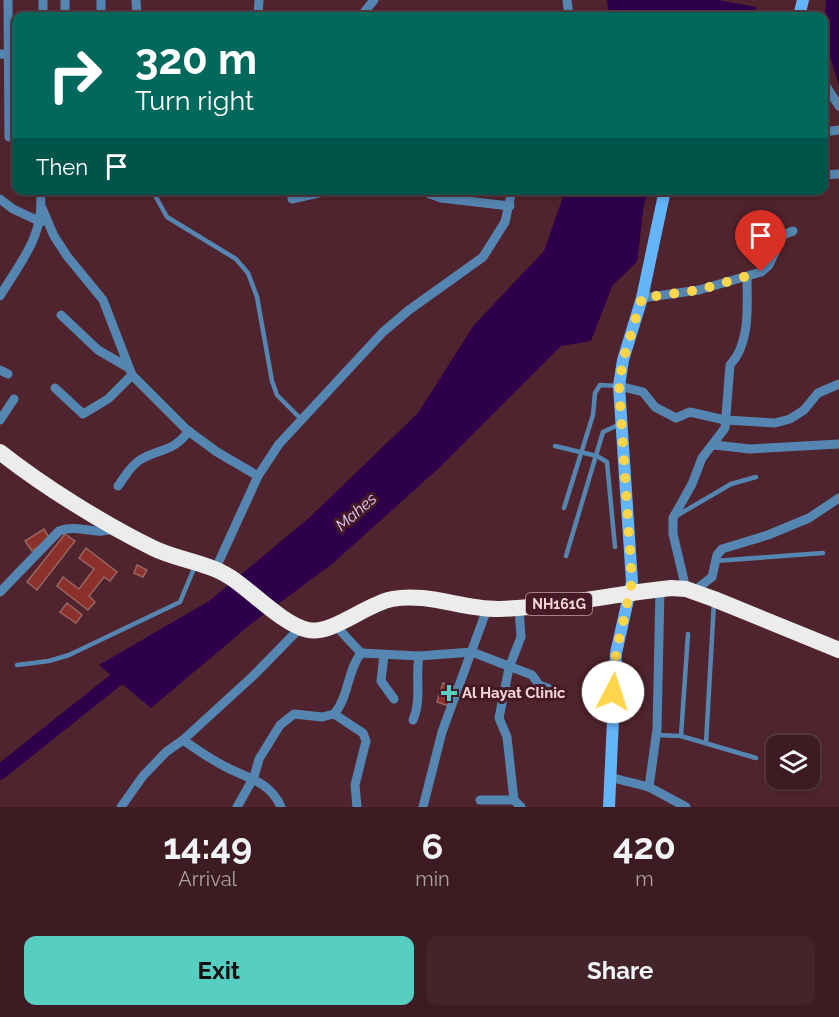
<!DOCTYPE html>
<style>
body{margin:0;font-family:Raleway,sans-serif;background:#43242a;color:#f1f3f6;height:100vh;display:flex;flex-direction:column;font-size:22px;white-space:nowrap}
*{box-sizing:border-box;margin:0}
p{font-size:20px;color:#aca1a5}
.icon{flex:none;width:33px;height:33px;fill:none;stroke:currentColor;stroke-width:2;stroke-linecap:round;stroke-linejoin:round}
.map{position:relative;height:807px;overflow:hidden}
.sheet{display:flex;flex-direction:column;background:#3c1b22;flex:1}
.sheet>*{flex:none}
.hud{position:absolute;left:12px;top:12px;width:816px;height:183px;border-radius:12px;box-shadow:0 3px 9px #0003,0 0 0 2px #553940;background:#00695c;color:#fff;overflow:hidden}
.tools{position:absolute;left:766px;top:735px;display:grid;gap:12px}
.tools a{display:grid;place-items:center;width:54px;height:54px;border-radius:12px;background:#3c1b22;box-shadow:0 3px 9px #0003,0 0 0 2px #553940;font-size:30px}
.pin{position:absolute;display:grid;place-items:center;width:51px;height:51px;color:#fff;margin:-62px -26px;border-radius:50% 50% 50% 0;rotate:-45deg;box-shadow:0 0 6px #0007}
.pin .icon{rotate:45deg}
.me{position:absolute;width:66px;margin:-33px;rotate:5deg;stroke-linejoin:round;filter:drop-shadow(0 0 4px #0008)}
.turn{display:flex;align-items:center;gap:21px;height:126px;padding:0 24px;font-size:27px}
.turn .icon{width:78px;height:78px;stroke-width:2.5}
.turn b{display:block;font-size:42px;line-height:51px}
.then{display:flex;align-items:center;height:57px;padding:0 24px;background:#0003;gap:12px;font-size:22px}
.eta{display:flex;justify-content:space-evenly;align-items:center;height:102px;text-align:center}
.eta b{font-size:36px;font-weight:700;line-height:42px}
.primary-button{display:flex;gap:12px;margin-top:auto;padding:12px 24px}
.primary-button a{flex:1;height:69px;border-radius:12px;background:#57cec2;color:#111;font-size:24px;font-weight:700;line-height:69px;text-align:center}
.primary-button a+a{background:#43242a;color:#f1f3f6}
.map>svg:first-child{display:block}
.water{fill:#2e004b}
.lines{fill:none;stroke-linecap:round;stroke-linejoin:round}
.river{stroke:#2e004b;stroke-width:15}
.building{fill:#8c302c;stroke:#996660;stroke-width:1.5}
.lane{stroke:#5586b1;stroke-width:4.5}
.street{stroke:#5586b1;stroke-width:9}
.secondary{stroke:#63b4f8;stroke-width:12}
.highway{stroke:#ececec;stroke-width:16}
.route{stroke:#ffd54a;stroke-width:10;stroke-dasharray:0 18}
.poi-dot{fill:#57cec2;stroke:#451925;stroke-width:2}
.labels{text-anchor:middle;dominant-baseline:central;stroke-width:6;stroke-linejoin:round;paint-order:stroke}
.shield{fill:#451925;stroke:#c09ea5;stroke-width:1.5}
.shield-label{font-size:14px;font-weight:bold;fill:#f5d7dc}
.poi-label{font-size:15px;font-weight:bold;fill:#f5d7dc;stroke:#451925;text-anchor:start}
.water-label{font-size:16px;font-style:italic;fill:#e4d0fc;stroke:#451925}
</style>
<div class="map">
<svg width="839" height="807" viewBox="0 0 839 807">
<rect width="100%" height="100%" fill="#50242e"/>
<g class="water">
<path d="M607,0h111l38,7 1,9h-148z"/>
<path d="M826,0h13v86l-15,-50z"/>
<path d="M565,191h84l-58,150 -30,5 -121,121 -108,97 -81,60 -100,84 -52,-43 110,-64 100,-83 109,-105 56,-88 70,-74z"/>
</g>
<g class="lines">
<g class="river">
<path d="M605,282l25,-24 8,-68"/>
<path d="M0,772l132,-105"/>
</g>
</g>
<g class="building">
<path d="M44,529l6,10 -18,12 -7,-10z"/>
<path d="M65,534l10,7 -38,49 -10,-8z"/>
<path d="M86,548l31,24 -7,9 -6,-4 -15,19 6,6 -7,8 -31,-24 6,-9 16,12 15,-20 -15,-11z"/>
<path d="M137,565l10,5 -4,7 -9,-4z"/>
<path d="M67,603l15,12 -6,8 -16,-11z"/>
<path d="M443,683l12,4 -6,19 -12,-4z"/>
</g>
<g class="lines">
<g class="lane">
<path d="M152,190l15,27 69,42 12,14 9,24 15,84 5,14 25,25"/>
<path d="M555,446l42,10 10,6 8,85"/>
<path d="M564,508l29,-93 2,-22 5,-8 18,1"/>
<path d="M678,515l53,-31 25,-7"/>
<path d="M566,556l37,-124 17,-8"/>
<path d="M715,561l108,-8"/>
<path d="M17,665l32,-4 20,-6 111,-53 15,-36"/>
<path d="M656,735l25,1 75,22"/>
<path d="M681,736l7,-102"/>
<path d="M706,743l8,-141"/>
</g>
<g class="street">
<path d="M8,0l1,137"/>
<path d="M65,0v16"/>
<path d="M136,0l1,16"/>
<path d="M567,0l2,16"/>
<path d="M43,16v-16"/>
<path d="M101,16v-16"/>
<path d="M258,16l1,-16"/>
<path d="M361,16l13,-16"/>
<path d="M0,54l16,1"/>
<path d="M824,83l15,23"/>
<path d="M824,132l15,-2"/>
<path d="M824,175l15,-1"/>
<path d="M419,190l22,8 69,8"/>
<path d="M0,199l13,10 28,13"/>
<path d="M292,199l40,-9"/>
<path d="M42,208l12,28 13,20 36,44 29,75 55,55 30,22 41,24"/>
<path d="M0,296c21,-35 46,-62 40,-106"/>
<path d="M642,298l57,-8 62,-18 8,-7 14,-30 10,-4"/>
<path d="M61,315l37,35 31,18"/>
<path d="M0,370l8,4"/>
<path d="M619,386l24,6 12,15 21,11 14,-6 35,8 50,3 15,-4 14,-9 14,-17 21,-9"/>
<path d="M55,388l28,26 25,-15 24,-24"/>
<path d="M0,420l14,-21"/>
<path d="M714,445l36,4 89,-5"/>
<path d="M118,486c6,-8 12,-20 22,-26 20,-12 32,-7 49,-29"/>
<path d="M215,570l43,-94 21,-32 104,-112 26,-22 74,-53 22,-35 7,-32"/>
<path d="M686,589l-13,-55v-16l19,-34 10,-26 23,-30 5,-63c21,-22 17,-61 17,-88"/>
<path d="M0,592l59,-61c19,-8 37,6 55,-3"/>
<path d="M693,592l19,-15 5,-22 5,-6 46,-14 41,-17 30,-20"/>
<path d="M519,608l2,29 -12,31 -10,50 8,19 7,63 7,7"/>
<path d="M335,625l26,28"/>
<path d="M384,655l-3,26 13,18"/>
<path d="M334,714l29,19 3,8 -11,44 2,22"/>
<path d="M413,720c9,-21 2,-42 6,-64"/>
<path d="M183,740c13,9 27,19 41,26 22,12 46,15 57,41"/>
<path d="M609,777l40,10 37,20"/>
<path d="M649,787l8,-58 3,-140"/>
<path d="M480,800h34"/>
<path d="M121,807l22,-31 23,-24 17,-12 70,-64 48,-49"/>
<path d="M237,807l17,-30 5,-18 21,-34 14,-11 28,3 12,-3c15,-17 13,-43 27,-61l58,3 53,-4 60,23 7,10 19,7"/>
<path d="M423,807l19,-75 45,-123"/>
</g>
<g class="secondary">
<path d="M799,16l4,-16"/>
<path d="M609,807l7,-154 16,-71 -13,-196 4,-26 19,-62 23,-108"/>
</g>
<path class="highway" d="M0,452c43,34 104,72 153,96 24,12 54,14 77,29 22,14 52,47 78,53 24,5 58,-26 84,-31 37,-7 71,11 108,10 57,-2 113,-15 171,-21l15,1 28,10 125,51"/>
</g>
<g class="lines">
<path class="route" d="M613,692l3,-39 16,-71 -13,-196 4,-26 19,-62 57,-8 62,-18"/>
</g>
<path class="poi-dot" d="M446 684h6v6h6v6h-6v6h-6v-6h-6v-6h6z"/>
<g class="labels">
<rect class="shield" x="526" y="593" width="66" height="22" rx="4.5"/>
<g class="shield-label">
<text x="559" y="604">NH161G</text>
</g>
<g class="poi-label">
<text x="462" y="693">Al Hayat Clinic</text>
</g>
<g class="water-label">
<text transform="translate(356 512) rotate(-41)">Mahes</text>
</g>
</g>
</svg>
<div class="tools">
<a><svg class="icon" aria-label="layers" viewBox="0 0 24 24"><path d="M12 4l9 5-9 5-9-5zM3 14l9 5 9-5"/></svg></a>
</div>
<div class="pin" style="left:761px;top:272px;background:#d93025"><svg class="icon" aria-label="arrive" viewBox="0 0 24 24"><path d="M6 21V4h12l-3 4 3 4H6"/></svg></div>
<svg class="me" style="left:613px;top:692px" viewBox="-20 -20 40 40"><circle r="19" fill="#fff"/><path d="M0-13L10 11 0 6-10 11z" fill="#ffd54a"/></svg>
<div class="hud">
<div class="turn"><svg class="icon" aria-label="right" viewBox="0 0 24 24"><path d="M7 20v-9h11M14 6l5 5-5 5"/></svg><div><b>320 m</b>Turn right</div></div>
<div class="then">Then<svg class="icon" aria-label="arrive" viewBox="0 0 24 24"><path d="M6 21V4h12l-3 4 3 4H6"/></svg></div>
</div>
</div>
<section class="sheet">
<div class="eta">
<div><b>14:49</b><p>Arrival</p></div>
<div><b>6</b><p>min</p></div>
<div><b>420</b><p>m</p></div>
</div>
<div class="primary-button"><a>Exit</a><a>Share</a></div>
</section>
